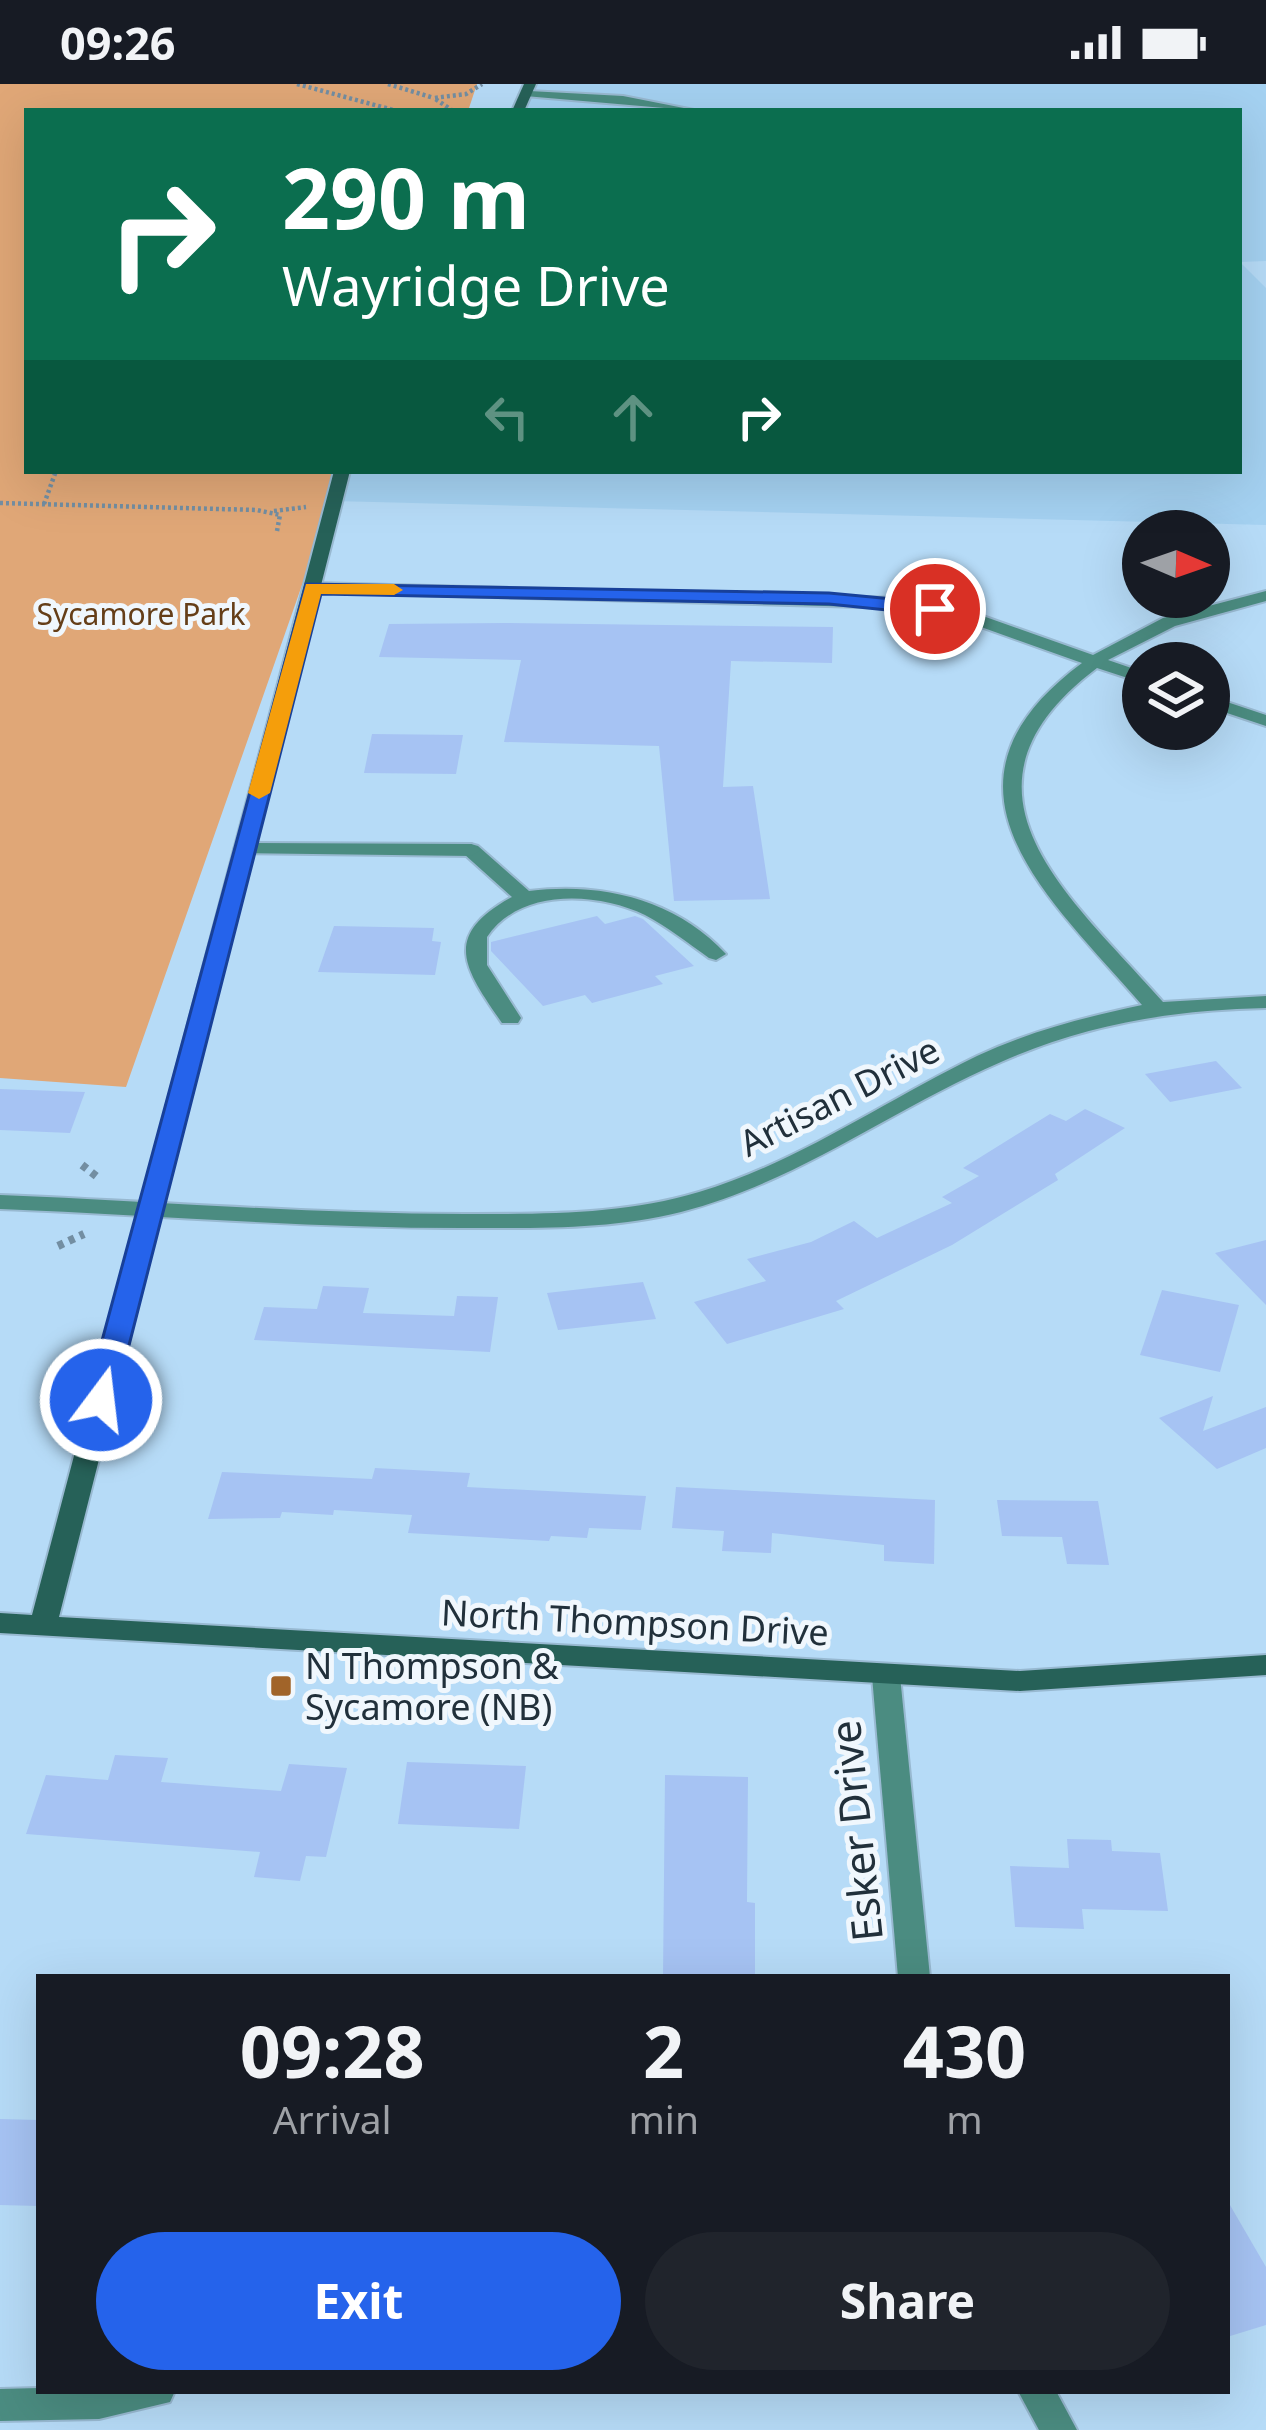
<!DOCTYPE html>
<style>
body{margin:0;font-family:"Noto Sans",sans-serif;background:#20242c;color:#f1f3f6;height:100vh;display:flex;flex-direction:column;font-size:45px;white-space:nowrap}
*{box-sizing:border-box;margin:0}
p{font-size:39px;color:#9ea1a6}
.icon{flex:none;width:66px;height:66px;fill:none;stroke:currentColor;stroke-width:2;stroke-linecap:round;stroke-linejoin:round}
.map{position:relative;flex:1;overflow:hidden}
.details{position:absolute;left:36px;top:1890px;width:1194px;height:420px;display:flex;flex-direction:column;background:#171b24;border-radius:0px;box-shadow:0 12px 48px #0002}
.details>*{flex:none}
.top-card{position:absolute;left:24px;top:24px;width:1218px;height:366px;border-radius:0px;box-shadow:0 12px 48px #0002;background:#0b6e4f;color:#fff;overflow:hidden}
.needle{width:78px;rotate:92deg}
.controls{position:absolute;left:1122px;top:426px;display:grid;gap:24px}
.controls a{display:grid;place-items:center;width:108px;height:108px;border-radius:50%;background:#171b24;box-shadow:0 12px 48px #0002;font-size:60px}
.pin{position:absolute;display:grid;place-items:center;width:102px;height:102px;color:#fff;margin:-51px;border:6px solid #fff;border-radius:50%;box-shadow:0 3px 12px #0007}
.me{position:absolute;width:132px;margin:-66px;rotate:15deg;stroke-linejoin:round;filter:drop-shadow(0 0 9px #0008)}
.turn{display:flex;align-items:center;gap:42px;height:252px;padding:0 60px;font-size:54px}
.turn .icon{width:156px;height:156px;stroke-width:2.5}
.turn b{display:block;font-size:84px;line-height:102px}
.lanes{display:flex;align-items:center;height:114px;padding:0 60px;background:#0003;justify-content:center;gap:60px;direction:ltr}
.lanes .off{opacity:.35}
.eta{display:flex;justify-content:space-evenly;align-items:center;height:204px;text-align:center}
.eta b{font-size:72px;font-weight:700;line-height:84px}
.cta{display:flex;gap:24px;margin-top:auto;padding:24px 60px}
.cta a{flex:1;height:138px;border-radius:72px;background:#2563eb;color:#fff;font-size:48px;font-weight:700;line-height:138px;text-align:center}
.cta a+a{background:#20242c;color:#f1f3f6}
.status{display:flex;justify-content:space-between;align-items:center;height:84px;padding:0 60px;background:#171b24;direction:ltr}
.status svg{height:33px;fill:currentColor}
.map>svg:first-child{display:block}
.built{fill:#a4d1f1}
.green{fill:#e0a777}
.building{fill:#a6c3f3}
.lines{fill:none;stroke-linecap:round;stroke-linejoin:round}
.lane-casing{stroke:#98b9d1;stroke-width:4}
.street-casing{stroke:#98b9d1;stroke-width:4}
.secondary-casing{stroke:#98b9d1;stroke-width:4}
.path-far1{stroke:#738ea2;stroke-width:4.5;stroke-dasharray:3 3;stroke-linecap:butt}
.path{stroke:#738ea2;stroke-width:8;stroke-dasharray:6 6;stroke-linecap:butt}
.lane{fill:#4b8c81;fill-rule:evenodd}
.street{fill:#4b8c81;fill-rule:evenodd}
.secondary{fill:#266158;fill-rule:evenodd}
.route{fill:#2563eb;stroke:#184099;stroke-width:3}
.slow{fill:#f59e0b}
.poi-dot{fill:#a16429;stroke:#f0f7fd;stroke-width:4.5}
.labels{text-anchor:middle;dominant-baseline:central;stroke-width:10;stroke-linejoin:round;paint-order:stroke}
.far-park-label{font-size:30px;fill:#653e18;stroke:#f0f7fd}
.street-label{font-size:36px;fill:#21303b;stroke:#f0f7fd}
.poi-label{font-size:36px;fill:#21303b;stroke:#f0f7fd;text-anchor:start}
.near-street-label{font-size:42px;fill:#21303b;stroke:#f0f7fd}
</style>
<div class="status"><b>09:26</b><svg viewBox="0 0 49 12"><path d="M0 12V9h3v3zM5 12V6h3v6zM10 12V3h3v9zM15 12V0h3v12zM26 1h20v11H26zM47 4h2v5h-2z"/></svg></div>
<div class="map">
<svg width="1266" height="2346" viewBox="0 0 1266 2346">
<rect width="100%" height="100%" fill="#b6dbf7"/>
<path class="built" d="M530,0h736v177l-26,1 26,26v237l-931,-24 7,-30h897v-360h-721z"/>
<path class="green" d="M0,0h477l-9,27h-441v360h315l-216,616 -126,-9z"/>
<g class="building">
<path d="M504,539l329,4 -1,36 -101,-2 -8,126 30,-1 17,113 -96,2 -15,-155 -155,-4 17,-82 -142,-3 10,-33z"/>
<path d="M372,650l91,1 -7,39 -92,-1z"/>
<path d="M597,832l8,8 30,-8 8,3 51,47 -39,10 8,8 -71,19 -7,-8 -42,11 -52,-55v-9z"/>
<path d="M334,842l100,2 -2,13 9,1 -6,33 -117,-3z"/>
<path d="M1216,977l26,27 -72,14 -25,-28z"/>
<path d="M0,1005l85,3 -15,41 -70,-3z"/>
<path d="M1085,1025l40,19 -70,46 3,6 -106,65 -116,56 8,8 -117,35 -33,-42 72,-21 -19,-22 64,-17 43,-21 23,17 75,-35 -10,-6 37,-21 -16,-8 87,-54 16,7z"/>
<path d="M1266,1156v65l-51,-52z"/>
<path d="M643,1198l13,37 -98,11 -11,-37z"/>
<path d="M323,1202l46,2 -6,25 91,3 3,-20 41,1 -8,55 -236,-12 10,-33 53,2z"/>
<path d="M1162,1206l77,15 -19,67 -80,-17z"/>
<path d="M1213,1312l-10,35 63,-24v41l-49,21 -58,-51z"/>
<path d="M375,1384l95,5 -3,14 179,9 -5,34 -52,-2 -2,10 -36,-2 -2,5 -141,-8 4,-18 -78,-5 -1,5 -51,-3 -2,6 -72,1 14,-47 150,7z"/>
<path d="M676,1403l259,13 -1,64 -50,-3v-16l-112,-12 -1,20 -49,-2 2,-20 -52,-3z"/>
<path d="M997,1416l101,1 11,64 -42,-1 -5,-27 -60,-1z"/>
<path d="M115,1671l53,3 -7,24 120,9 8,-27 58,4 -21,89 -20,-1 -6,25 -46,-4 6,-25 -234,-18 20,-59 62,5z"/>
<path d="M407,1678l119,4 -7,63 -121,-5z"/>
<path d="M665,1691l83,2 -1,125 8,1v74h-92z"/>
<path d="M1067,1755l44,1 1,11 48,2 8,58 -86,-2 2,20 -69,-2 -5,-61 59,2z"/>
<path d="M0,2035l39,1v86l-39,-1z"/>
<path d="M1227,2116l39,67v58l-39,12z"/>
</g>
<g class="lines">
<g class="lane-casing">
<g id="lane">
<path d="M529,7l94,5 76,15 -174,-15z"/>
<path d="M471,760l7,2 51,45c73,-9 146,8 197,63l-10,6 -7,-2c-21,-15 -41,-31 -64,-43 -48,-23 -125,-27 -158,22v28l34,53 -3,5h-16c-38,-55 -61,-87 10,-126l-48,-43v-8z"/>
</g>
</g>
<g class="street-casing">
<g id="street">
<path d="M313,499l585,15 82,17 113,40 70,-37 103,-27v10l-91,25 -67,34 35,12v11l-46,-15c-162,122 -26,229 66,334l103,-6v12c-93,2 -180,16 -265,54 -111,48 -201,119 -320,150 -71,18 -145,16 -218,16 -154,0 -309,-13 -463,-19v-14c155,6 309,19 464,19 79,0 159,1 235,-22 100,-30 185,-91 278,-136 53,-25 109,-39 165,-51 -93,-108 -226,-219 -60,-342l-112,-40 -72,-15 -591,-16 -2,-4z"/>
<path d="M1209,612l57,19v11l-57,-19z"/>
<path d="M244,759l227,1 10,6 -10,6 -234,-3 -3,-4z"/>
<path d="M886,1582l10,3 4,7 30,301h-32l-26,-301 4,-7z"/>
<path d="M39,2304v3h136l-5,11 -71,17 -99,2v-32z"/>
<path d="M1018,2307h38l21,39h-38z"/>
</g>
</g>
<g class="secondary-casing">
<g id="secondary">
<path d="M524,0h12l-12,27h-12z"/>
<path d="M334,387h16l-291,1146 961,54 246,-16v20l-246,16 -1020,-58v-20l32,2z"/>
</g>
</g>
<g class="path-far1">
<path d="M297,0l100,27"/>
<path d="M388,0l46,14"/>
<path d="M453,27l-19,-13 32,-4 16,-10"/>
<path d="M0,419l257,7 23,5 -3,16"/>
<path d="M44,420l12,-33"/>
<path d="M274,427l32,-4"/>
</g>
<g class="path">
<path d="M82,1081l18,14"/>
<path d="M58,1162l26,-12"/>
</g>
<use href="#lane" class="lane"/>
<use href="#street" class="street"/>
<use href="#secondary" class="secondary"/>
</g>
<path class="route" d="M306,500l523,9 106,10 9,6 -9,6 -106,-11 -508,-10 -206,806 -14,9 -15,-9z"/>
<path class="slow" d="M306,500h88l9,6 -9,5 -73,-1 -51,199 -11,6 -11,-6z"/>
<rect class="poi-dot" x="269" y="1590" width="24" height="24" rx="6"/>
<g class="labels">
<g class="far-park-label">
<text x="141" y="529">Sycamore Park</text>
</g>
<g class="street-label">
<text transform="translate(839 1012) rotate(-27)">Artisan Drive</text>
<text transform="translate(635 1538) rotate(3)">North Thompson Drive</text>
</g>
<g class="poi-label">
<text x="305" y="1581">N Thompson &amp;<tspan x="305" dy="41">Sycamore (NB)</tspan></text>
</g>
<g class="near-street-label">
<text transform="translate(855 1747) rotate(-96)">Esker Drive</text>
</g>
</g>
</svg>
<div class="controls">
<a><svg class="needle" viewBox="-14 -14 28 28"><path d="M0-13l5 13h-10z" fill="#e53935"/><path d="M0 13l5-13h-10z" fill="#9ea1a6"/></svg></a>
<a><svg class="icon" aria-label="layers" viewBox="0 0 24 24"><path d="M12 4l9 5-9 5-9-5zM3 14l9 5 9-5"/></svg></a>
</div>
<div class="pin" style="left:935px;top:525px;background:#d93025"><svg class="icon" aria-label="arrive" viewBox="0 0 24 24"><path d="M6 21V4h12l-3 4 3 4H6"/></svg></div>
<svg class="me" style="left:101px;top:1316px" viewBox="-20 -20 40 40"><circle r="17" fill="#2563eb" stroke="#fff" stroke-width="3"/><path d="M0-11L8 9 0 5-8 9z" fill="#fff"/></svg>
<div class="top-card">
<div class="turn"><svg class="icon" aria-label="right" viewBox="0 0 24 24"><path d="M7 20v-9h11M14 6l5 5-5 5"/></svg><div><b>290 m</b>Wayridge Drive</div></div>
<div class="lanes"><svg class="icon off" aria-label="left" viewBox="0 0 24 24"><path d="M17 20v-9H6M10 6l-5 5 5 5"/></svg><svg class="icon off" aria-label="ahead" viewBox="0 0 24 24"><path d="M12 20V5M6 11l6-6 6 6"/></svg><svg class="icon" aria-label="right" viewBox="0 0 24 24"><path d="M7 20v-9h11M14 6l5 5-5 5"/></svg></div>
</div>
<section class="details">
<div class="eta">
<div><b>09:28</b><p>Arrival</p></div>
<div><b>2</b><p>min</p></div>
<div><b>430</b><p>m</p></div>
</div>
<div class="cta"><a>Exit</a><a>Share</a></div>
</section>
</div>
